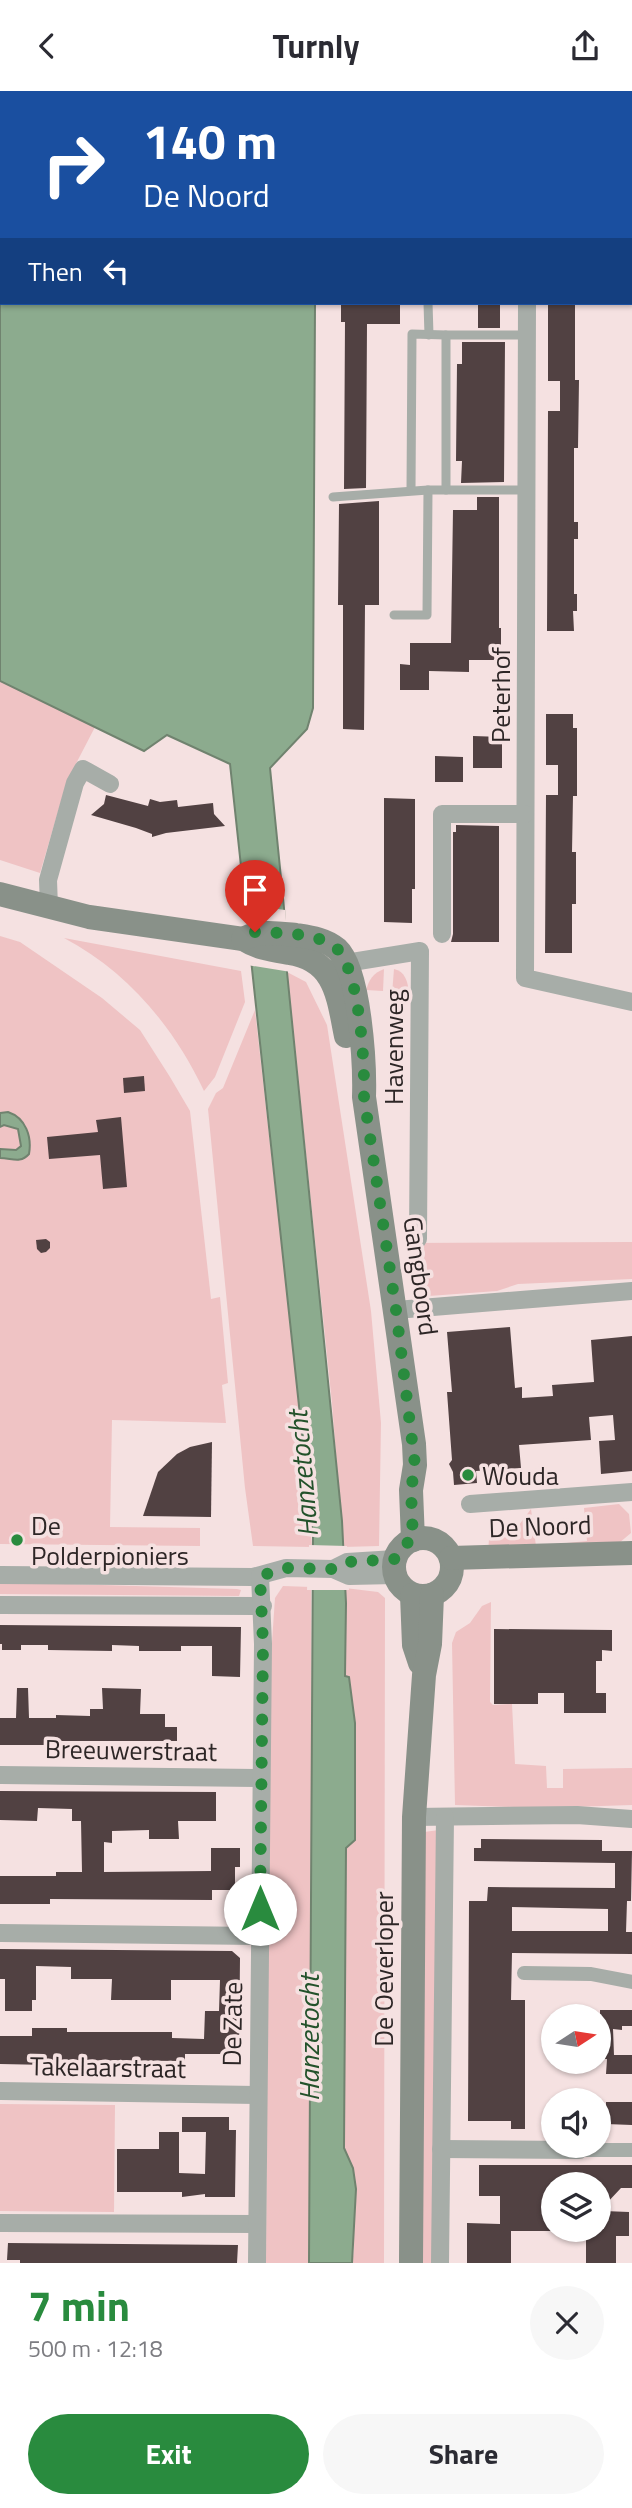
<!DOCTYPE html>
<meta charset="utf-8">
<style>
body{margin:0;font-family:"Titillium Web",sans-serif;background:#f7f7f7;color:#2b2b33;height:100vh;display:flex;flex-direction:column;font-size:26px;white-space:nowrap}
*{box-sizing:border-box;margin:0}
p{font-size:23px;color:#7c7c81}
.icon{flex:none;width:38px;height:38px;fill:none;stroke:currentColor;stroke-width:2;stroke-linecap:round;stroke-linejoin:round}
.map{position:relative;height:2172px;overflow:hidden}
.panel{display:flex;flex-direction:column;background:#fff;flex:1}
.panel>*{flex:none}
.guide{position:absolute;left:0px;top:0px;width:634px;height:214px;box-shadow:0 2px 5px #0004;background:#1a4fa0;color:#fff;overflow:hidden}
.needle{width:46px;rotate:78deg}
.fabs{position:absolute;left:541px;top:1913px;display:grid;gap:14px}
.fabs a{display:grid;place-items:center;width:70px;height:70px;border-radius:50%;background:#fff;box-shadow:0 2px 5px #0004;font-size:35px}
.pin{position:absolute;display:grid;place-items:center;width:60px;height:60px;color:#fff;margin:-72px -30px;border-radius:50% 50% 50% 0;rotate:-45deg;box-shadow:0 0 7px #0007}
.pin .icon{rotate:45deg}
.me{position:absolute;width:77px;margin:-38px;rotate:0deg;stroke-linejoin:round;filter:drop-shadow(0 0 5px #0008)}
.turn{display:flex;align-items:center;gap:24px;height:147px;padding:0 28px;font-size:32px}
.turn .icon{width:91px;height:91px;stroke-width:2.5}
.turn b{display:block;font-size:49px;line-height:60px}
.then{display:flex;align-items:center;height:66px;padding:0 28px;background:#0003;gap:14px;font-size:26px}
.round{display:grid;place-items:center;flex:none;width:74px;height:74px;border-radius:37px;background:#f7f7f7}
.headline{display:flex;align-items:center;justify-content:space-between;height:119px;padding:0 28px}
h1{font-size:42px;font-weight:700;line-height:52px;color:#298b3e}
.button{display:flex;gap:14px;margin-top:auto;padding:14px 28px}
.button a{flex:1;height:80px;border-radius:42px;background:#298b3e;color:#fff;font-size:28px;font-weight:700;line-height:80px;text-align:center}
.button a+a{background:#f7f7f7;color:#2b2b33}
header{display:flex;justify-content:space-between;align-items:center;height:91px;padding:0 28px;background:#fff;font-size:32px;font-weight:700}
.map>svg:first-child{display:block}
.green{fill:#efc3c4}
.water{fill:#8cab8e;stroke:#70836f;stroke-width:2}
.pier{fill:#f5e1e1}
.building{fill:#514142;fill-rule:evenodd}
.lines{fill:none;stroke-linecap:round;stroke-linejoin:round}
.service{stroke:#a7ada8;stroke-width:9}
.pedestrian{stroke:#a7ada8;stroke-width:14}
.minor{stroke:#a7ada8;stroke-width:18}
.secondary{stroke:#899189;stroke-width:24}
.route{stroke:#298b3e;stroke-width:12;stroke-dasharray:0 21.6}
.poi-dot{fill:#298b3e;stroke:#f5e1e1;stroke-width:2.5}
.labels{text-anchor:middle;dominant-baseline:central;stroke-width:7;stroke-linejoin:round;paint-order:stroke}
.street-label{font-size:26px;fill:#2d2626;stroke:#f5e1e1}
.poi-label{font-size:26px;fill:#2d2626;stroke:#f5e1e1;text-anchor:start}
.water-label{font-size:28px;font-style:italic;fill:#23522b;stroke:#f5e1e1}
</style>
<header><svg class="icon" aria-label="back" viewBox="0 0 24 24"><path d="M15 5l-7 7 7 7"/></svg>Turnly<svg class="icon" aria-label="share" viewBox="0 0 24 24"><path d="M12 15V3M7 8l5-5 5 5M5 13v7h14v-7"/></svg></header>
<div class="map">
<svg width="632" height="2172" viewBox="0 0 632 2172">
<rect width="100%" height="100%" fill="#f5e1e1"/>
<g class="green">
<path d="M34,0h215l2,2h-213z"/>
<path d="M0,590l95,46 -28,54 -27,92 -40,-13z"/>
<path d="M0,845l20,6 82,56 38,32 30,47 20,34 21,188 9,-2 8,86 -6,2 4,38 -114,-3 -2,107 90,1v18l-200,-2z"/>
<path d="M64,847l177,33 4,31 -30,75 -11,14c-30,-64 -77,-120 -140,-153z"/>
<path d="M384,878l-1,22 -17,-1c3,-10 7,-17 18,-21z"/>
<path d="M394,878c11,2 14,13 15,24l-17,1z"/>
<path d="M287,881l19,10 21,43 44,286 10,112 -2,123 -36,1 -11,-144z"/>
<path d="M255,919l50,446 7,91 -59,-1 -8,-58 -37,-379 8,-16 7,-5z"/>
<path d="M632,1151v37l-114,5 -21,7 -68,5 -11,-5 -8,-10 -4,-38z"/>
<path d="M619,1413l10,10 2,19 -12,10 -131,10 1,-14 24,-6 18,-24 5,37 51,-5 -3,-33z"/>
<path d="M0,1491l237,7 4,1 -2,6 -239,-2z"/>
<path d="M283,1495l28,1 1,445 -3,231h-43l3,-577 6,-88z"/>
<path d="M345,1497l33,4 7,6 -1,665h-32l2,-13 -10,-102 2,-300 9,-8 -2,-139 -8,-25z"/>
<path d="M491,1511l-1,100 3,3 19,-1 3,60 31,2 1,22h16v-19l69,-1v37l-92,3 -85,-3 -3,-162 4,-11 14,-9 12,-17z"/>
<path d="M439,1739l-4,433h-15l4,-431z"/>
<path d="M0,2013l115,1 -1,107 -114,-1z"/>
</g>
<g class="water">
<path d="M0,0l38,2h-36v210h313l-2,405 -6,21 -37,39 14,140 3,64 55,549 4,82 -1,73 4,1 6,46v117l-9,8 -2,300 9,20 3,21 -4,74h-43l4,-727 -83,-772 -63,-29 -23,16 -144,-70z"/>
<path d="M250,0h382v47v-45z"/>
<path d="M8,1021c18,6 24,25 21,42 -9,10 -17,4 -29,4v-9l16,1 5,-4 -3,-17 -14,-4 -4,2v-14z"/>
</g>
<g class="pier">
<path d="M242,813l43,6 6,62 -44,-7z"/>
<path d="M309,1454l38,1 2,44h-42z"/>
</g>
<g class="building">
<path d="M341,212h59v21h-33l-1,164 -22,1 1,-167h-4z"/>
<rect x="478" y="212" width="22" height="25"/>
<path d="M560,212h15v77h4l-1,68h-4v74h4v17h-4v55h3v17h-4l1,20h-27l1,-220h12v-30h-12v-77z"/>
<path d="M462,251h43l-1,140 -43,1 1,-22h-6l1,-97h5z"/>
<path d="M477,406h22v131h2v32h-32v12l-40,-1v19h-29v-26l10,1v-22h41l2,-133h24z"/>
<path d="M379,410v104h-14l-1,125 -21,-1v-124h-5l1,-101z"/>
<path d="M546,623h27v14h4v68h-4l-1,56h4v52h-4v49h-27l1,-158h12v-30h-12z"/>
<path d="M473,645l29,1v31h-29z"/>
<path d="M435,665l28,1v25h-28z"/>
<path d="M106,704l42,11 2,-7 10,3 17,-2 1,7 35,-4 1,11 11,12 -59,7 -14,4v-3l-16,-6 -45,-13 13,-11z"/>
<path d="M384,707l31,1v90h-3v34l-28,-1z"/>
<path d="M456,734l43,1v116h-48l2,-8v-102h3z"/>
<path d="M144,985l1,15 -21,2 -1,-15z"/>
<path d="M121,1026l6,70 -24,2 -3,-34 -51,4 -2,-22 51,-5 -2,-12z"/>
<path d="M46,1148l4,3v6l-4,4 -5,1 -4,-4 -1,-9z"/>
<path d="M510,1236l5,61 7,-1v11l31,-2 -1,-11 42,-3 -3,-42 41,-4v135l-31,3 -2,-33 16,-1 -2,-25 -24,2 2,23 -72,5 2,23 -45,3 1,12 -23,2 -1,-13 -4,-8 3,-4 -5,-68h5l-5,-60z"/>
<path d="M212,1351l-1,75 -68,-1 15,-44 19,-18 13,-7z"/>
<path d="M0,1534l241,2 -1,50 -28,-1v-30h-31v5h-42v-5l-27,-1v6l-64,-1v-5h-27v5h-19v-6h-2z"/>
<path d="M494,1538l118,1v21l-10,-1v11h-6v32h10v20h-42v-20h-26v11h-44z"/>
<path d="M17,1597h11l1,30h27v-3l34,1v-7h13l-1,-21 39,1 -1,25h25v13h12v14h-129v4h-48v-27h16z"/>
<path d="M0,1700l216,1v29h-38l1,18h-30v-9l-37,1v12l-8,-1v30l107,-1v-23h29v19h-5v23h-23v10l-162,-1v5h-50v-28h56v-4h26l-1,-51h-9v-12l-34,-1 -1,13 -37,-1z"/>
<path d="M481,1748l121,1v11h30l-1,50h-4l-1,31h6v22l-120,-1 -1,47h14v129h-14v-8h-43l1,-220h18l1,-14 127,1v-25l-141,-2v-13h7zM512,1816l96,2v22h-96z"/>
<path d="M0,1858l232,2 8,7 -1,96h-54v7l-136,-1v5l-49,-1v-28h32v-8h35v4h105v6l32,1 1,-28h14l1,-31h-49v20h-60l1,-21h-41v-12l-35,-1v34h-4v11h-27v-32h-5z"/>
<path d="M600,1919h32v16h-10v4l-9,-1 1,26h18v19h-26l1,-15h-7z"/>
<path d="M606,2011h26v23l-26,-1z"/>
<path d="M182,2026h47v13h7l-1,67h-30v-3l-23,3v-5h-65v-43h42v-17h20v41l26,1 1,-42h-24z"/>
<path d="M479,2074h153v23h-11l-16,17v-17h-6v-4h-46v47h-42v32h-44v-40l33,1v-28h-21z"/>
<path d="M604,2120l25,1v24h-13v27h-30v-34h18z"/>
<path d="M8,2152l230,2 -1,18h-217v-3h-13z"/>
</g>
<g class="lines">
<g class="service">
<path d="M428,212l1,32"/>
<path d="M411,399l1,-156 34,1"/>
<path d="M526,399h-80v-155h81"/>
<path d="M333,406l95,-7"/>
<path d="M394,524h33l1,-125h18"/>
</g>
<g class="pedestrian">
<path d="M524,1882l67,1 41,8"/>
<path d="M579,2059h53"/>
</g>
<g class="minor">
<path d="M527,212l-2,675 107,24"/>
<path d="M49,816l-1,-27 27,-97 8,-14 27,15"/>
<path d="M442,843v-120h83"/>
<path d="M336,876l10,-4 74,-12 -2,288"/>
<path d="M396,1219l236,-19"/>
<path d="M470,1413l162,-12"/>
<path d="M333,1478l14,-7 48,-3"/>
<path d="M0,1484l253,2 33,-9 47,1 16,7 46,-1"/>
<path d="M0,1514l263,1"/>
<path d="M0,1684l261,3"/>
<path d="M414,1726l163,-2 55,4"/>
<path d="M0,1842l260,3"/>
<path d="M0,2000l258,4"/>
<path d="M441,2058l138,1"/>
<path d="M0,2132l257,1"/>
<path d="M257,2172l6,-619 -3,-68"/>
<path d="M440,2172l5,-446"/>
</g>
<g class="secondary">
<path d="M0,803l89,23 154,22c14,9 29,11 46,14 47,7 49,44 57,83"/>
<path d="M243,848c16,-9 34,-6 53,-4 13,2 30,4 41,14 23,21 28,116 27,148l50,347 1,21 -4,25 2,50"/>
<circle cx="423" cy="1476" r="29"/>
<path d="M451,1467l181,-5"/>
<path d="M412,1504l2,50 6,18"/>
<path d="M411,2172l3,-446 10,-142 6,-31 2,-49"/>
</g>
</g>
<g class="lines">
<path class="route" d="M255,841c24,1 58,0 79,14 26,18 31,121 30,151l32,213 19,155 -4,25 2,50 -8,4 -10,15 -48,3 -14,7 -47,-1 -26,8 3,68 -3,265"/>
</g>
<g class="poi-dot">
<circle cx="468" cy="1384" r="7"/>
<circle cx="17" cy="1449" r="7"/>
</g>
<g class="labels">
<g class="street-label">
<text transform="translate(500 604) rotate(-90)">Peterhof</text>
<text transform="translate(393 956) rotate(-90)">Havenweg</text>
<text transform="translate(421 1185) rotate(82)">Gangboord</text>
<text transform="translate(540 1435) rotate(-2)">De Noord</text>
<text transform="translate(131 1659) rotate(1)">Breeuwerstraat</text>
<text transform="translate(383 1878) rotate(-90)">De Oeverloper</text>
<text transform="translate(232 1933) rotate(-89)">De Zate</text>
<text transform="translate(108 1976) rotate(1)">Takelaarstraat</text>
</g>
<g class="poi-label">
<text x="482" y="1384">Wouda</text>
<text x="31" y="1434">De<tspan x="31" dy="30">Polderpioniers</tspan></text>
</g>
<g class="water-label">
<text transform="translate(302 1383) rotate(-95)">Hanzetocht</text>
<text transform="translate(308 1947) rotate(-90)">Hanzetocht</text>
</g>
</g>
</svg>
<div class="fabs">
<a><svg class="needle" viewBox="-14 -14 28 28"><path d="M0-13l5 13h-10z" fill="#e53935"/><path d="M0 13l5-13h-10z" fill="#7c7c81"/></svg></a>
<a><svg class="icon" aria-label="sound" viewBox="0 0 24 24"><path d="M4 9h4l5-4v14l-5-4H4zM17 9q2 3 0 6"/></svg></a>
<a><svg class="icon" aria-label="layers" viewBox="0 0 24 24"><path d="M12 4l9 5-9 5-9-5zM3 14l9 5 9-5"/></svg></a>
</div>
<div class="pin" style="left:255px;top:841px;background:#d93025"><svg class="icon" aria-label="arrive" viewBox="0 0 24 24"><path d="M6 21V4h12l-3 4 3 4H6"/></svg></div>
<svg class="me" style="left:260px;top:1818px" viewBox="-20 -20 40 40"><circle r="19" fill="#fff"/><path d="M0-13L10 11 0 6-10 11z" fill="#298b3e"/></svg>
<div class="guide">
<div class="turn"><svg class="icon" aria-label="right" viewBox="0 0 24 24"><path d="M7 20v-9h11M14 6l5 5-5 5"/></svg><div><b>140 m</b>De Noord</div></div>
<div class="then">Then<svg class="icon" aria-label="left" viewBox="0 0 24 24"><path d="M17 20v-9H6M10 6l-5 5 5 5"/></svg></div>
</div>
</div>
<section class="panel">
<div class="headline"><div><h1>7 min</h1><p>500 m · 12:18</p></div><a class="round"><svg class="icon" aria-label="close" viewBox="0 0 24 24"><path d="M6 6l12 12M18 6L6 18"/></svg></a></div>
<div class="button"><a>Exit</a><a>Share</a></div>
</section>
